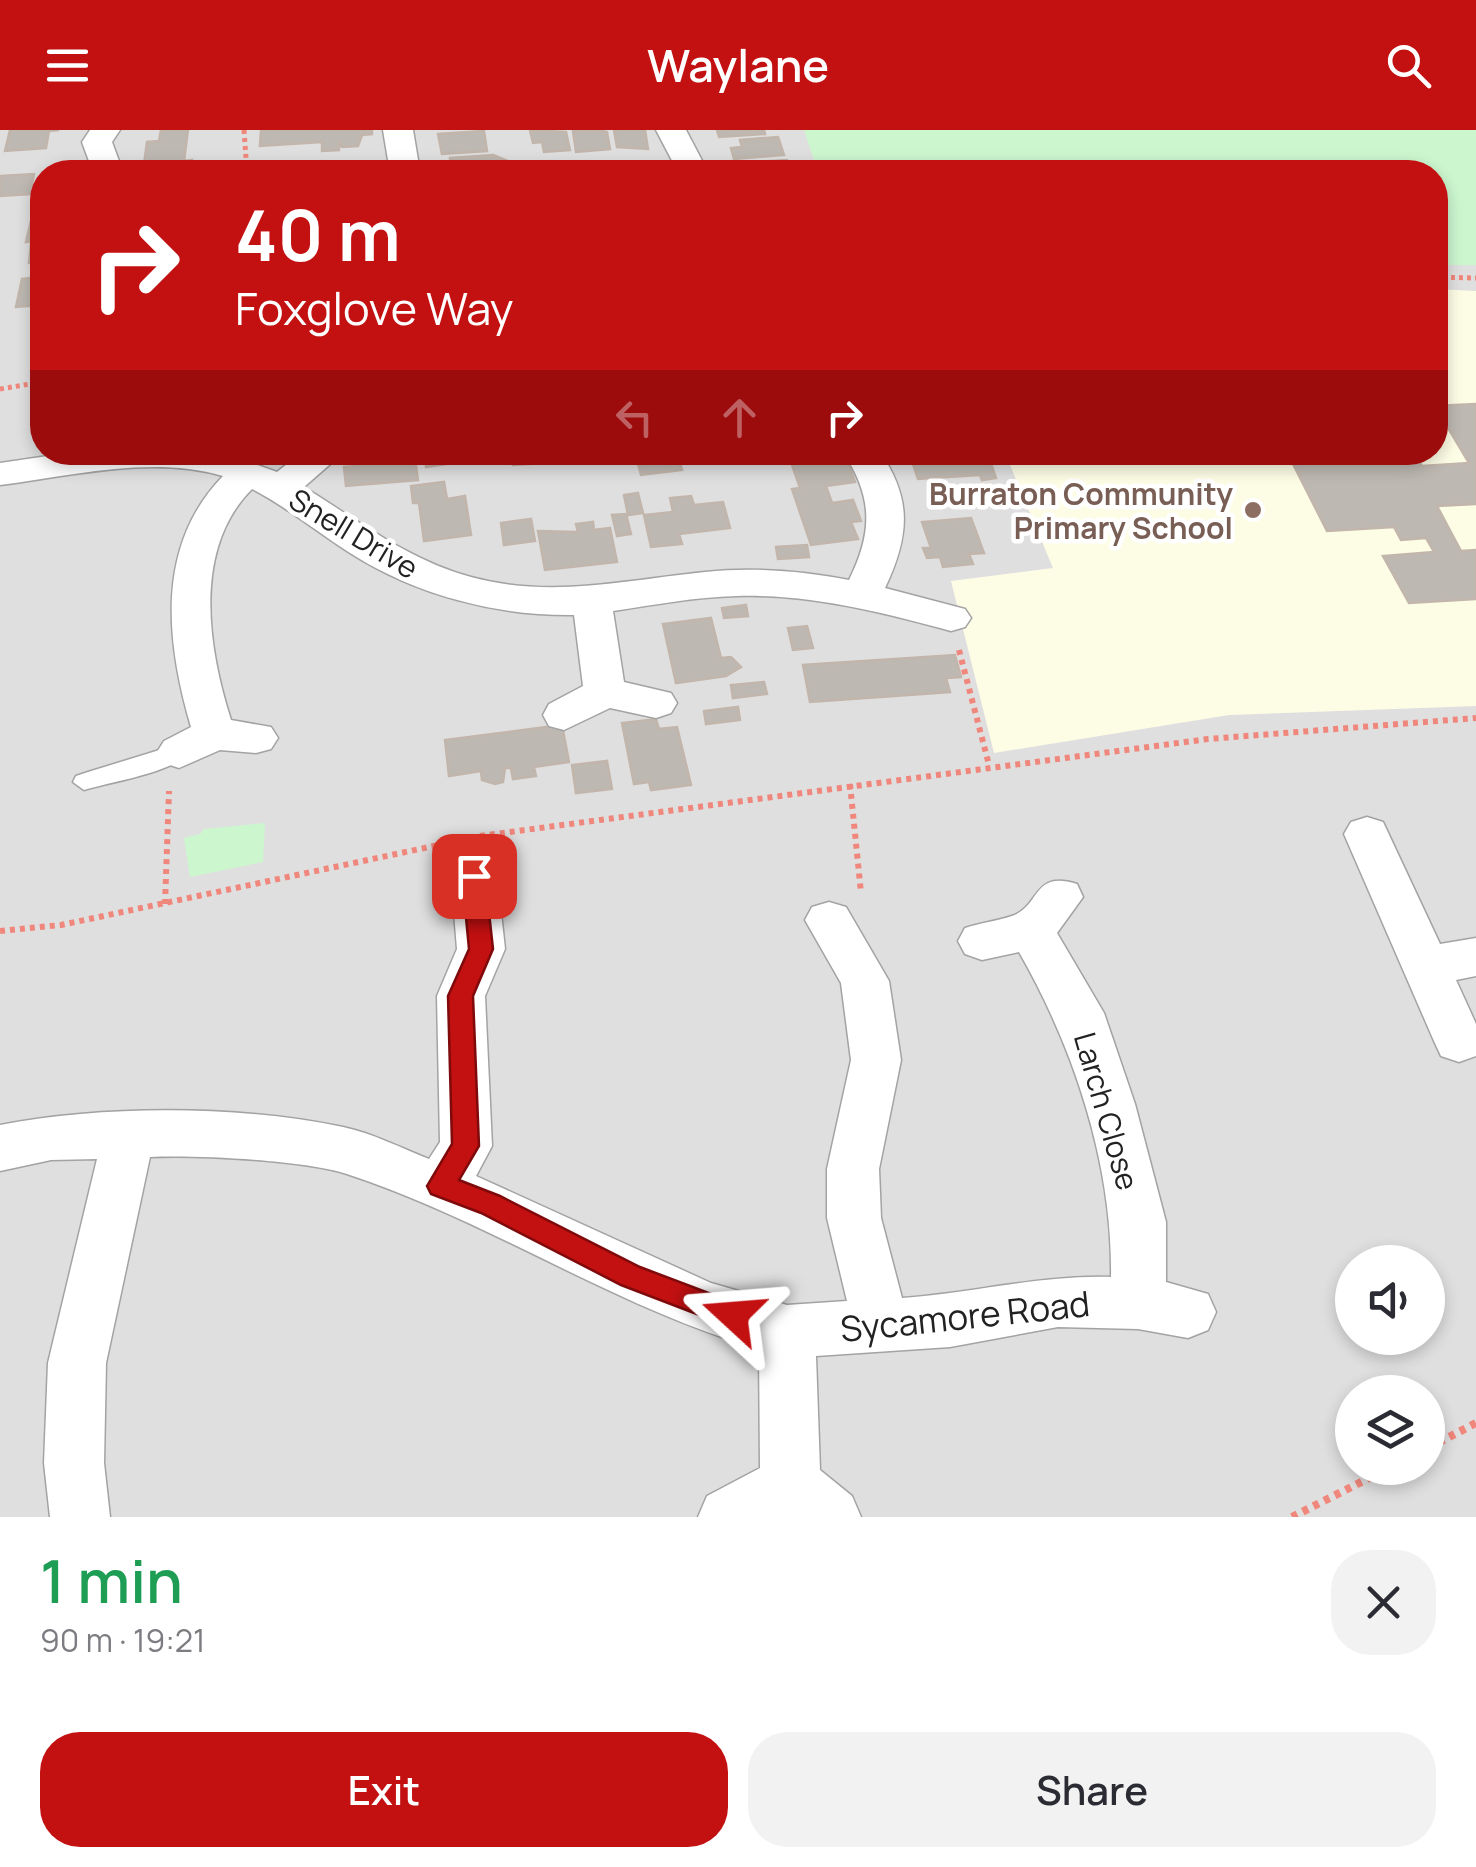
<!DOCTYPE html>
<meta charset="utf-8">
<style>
body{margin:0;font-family:Manrope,sans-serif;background:#f2f2f3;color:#2b2b33;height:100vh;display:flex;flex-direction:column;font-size:38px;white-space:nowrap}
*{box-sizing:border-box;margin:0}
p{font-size:32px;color:#7c7c81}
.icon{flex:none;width:55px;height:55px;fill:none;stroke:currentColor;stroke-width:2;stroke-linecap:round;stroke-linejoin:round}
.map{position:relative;height:1387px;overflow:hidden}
.drawer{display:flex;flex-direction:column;background:#fff;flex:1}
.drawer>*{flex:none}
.guide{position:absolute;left:30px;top:30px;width:1418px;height:305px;border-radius:40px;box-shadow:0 5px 15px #0003;background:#c31011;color:#fff;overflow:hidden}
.buttons{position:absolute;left:1335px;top:1115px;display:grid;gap:20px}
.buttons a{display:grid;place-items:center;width:110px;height:110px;border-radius:50%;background:#fff;box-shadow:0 5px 15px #0003;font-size:50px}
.pin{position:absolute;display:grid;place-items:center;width:85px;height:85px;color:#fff;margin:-42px;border-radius:20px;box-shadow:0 5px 15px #0006}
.me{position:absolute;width:110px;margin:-55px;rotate:289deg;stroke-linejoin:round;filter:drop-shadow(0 0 8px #0008)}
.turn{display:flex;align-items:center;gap:35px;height:210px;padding:0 40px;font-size:45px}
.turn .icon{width:130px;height:130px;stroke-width:2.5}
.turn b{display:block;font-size:70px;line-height:85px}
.lanes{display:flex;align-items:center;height:95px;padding:0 40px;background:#0003;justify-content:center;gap:50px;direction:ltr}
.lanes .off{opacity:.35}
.round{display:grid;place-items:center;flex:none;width:105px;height:105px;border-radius:40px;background:#f2f2f3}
.summary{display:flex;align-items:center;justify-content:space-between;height:170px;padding:0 40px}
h1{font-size:60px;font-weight:600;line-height:75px;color:#1e9e55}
.button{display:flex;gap:20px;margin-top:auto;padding:20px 40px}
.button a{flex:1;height:115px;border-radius:40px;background:#c31011;color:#fff;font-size:40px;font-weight:600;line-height:115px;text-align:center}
.button a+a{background:#f2f2f3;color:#2b2b33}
header{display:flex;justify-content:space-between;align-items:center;height:130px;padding:0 40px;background:#c31011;color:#fff;font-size:45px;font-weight:600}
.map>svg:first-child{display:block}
.residential{fill:#e0dfdf;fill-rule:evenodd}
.education{fill:#fdfde6}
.park{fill:#cbf6ce}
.building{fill:#beb8b2;stroke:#c2b6ac;stroke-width:2.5}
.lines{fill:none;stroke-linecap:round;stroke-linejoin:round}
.lane-casing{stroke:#a3a3a3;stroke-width:3}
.street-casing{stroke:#a3a3a3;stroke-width:3}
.path-far2{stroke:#f0877c;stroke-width:5;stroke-dasharray:4 4;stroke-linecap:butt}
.path-far1{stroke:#f0877c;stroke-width:6;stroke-dasharray:5 5;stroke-linecap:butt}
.path{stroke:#f0877c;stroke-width:8;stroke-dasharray:6 6;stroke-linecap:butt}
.lane{fill:#fff;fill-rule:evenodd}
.street{fill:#fff;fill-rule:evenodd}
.route{fill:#c31011;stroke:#7f0a0b;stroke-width:2.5}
.education-dot{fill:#8d6e63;stroke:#fff;stroke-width:4}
.labels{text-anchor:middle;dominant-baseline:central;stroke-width:9;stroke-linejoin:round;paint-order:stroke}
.education-label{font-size:30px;font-weight:bold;fill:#785e54;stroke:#fff;text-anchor:end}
.street-label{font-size:30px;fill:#222;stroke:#fff}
.near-street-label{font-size:35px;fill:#222;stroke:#fff}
</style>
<header><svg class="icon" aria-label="menu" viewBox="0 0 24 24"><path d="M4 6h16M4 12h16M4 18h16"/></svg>Waylane<svg class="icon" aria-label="search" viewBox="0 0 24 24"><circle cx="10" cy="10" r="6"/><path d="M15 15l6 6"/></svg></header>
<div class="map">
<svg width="1476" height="1387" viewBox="0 0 1476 1387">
<rect width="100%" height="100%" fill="#f1eee9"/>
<path class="residential" d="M0,0h1476v1387h-1476zM42,42h1393v280h-1393zM1352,1132h76v76h-76zM1352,1262h76v76h-76z"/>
<path class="education" d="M1435,159l41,2v415l-247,9 -235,38 -43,-172 102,-13 -48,-115 430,-1z"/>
<g class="park">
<path d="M804,0h672v135h-41v-93h-617z"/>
<path d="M265,693l-2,39 -73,15 -6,-39 16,-4 4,-5z"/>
</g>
<g class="building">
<path d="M10,0h49l-10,1 -3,17 -41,3z"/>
<path d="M161,0h27l-4,31 8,-1v6l-11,1v5h-28l1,-9 -10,1 3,-22 12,-1z"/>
<path d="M261,0h111v4l-10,1 -4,11 -16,1 -3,-6v9l-17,1v-9l-62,4z"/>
<path d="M530,0l36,2 4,18 -26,2 -2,-10 -9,1z"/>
<path d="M598,0l9,2 3,17 -34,3 -3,-21z"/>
<path d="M614,0h31l3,19 -31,-2z"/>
<path d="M717,0h47l1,4 -46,3z"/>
<path d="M484,1l3,20 -45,3 -4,-20z"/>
<path d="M778,7l6,18 -50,4 -3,-11 11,-1 -2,-7z"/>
<path d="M493,25l15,6 -14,3v8l-43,-3 -1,-11z"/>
<path d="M787,30l3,9 16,-1 1,4h-67l-3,-9z"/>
<path d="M34,44l-4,20 -30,2v-20z"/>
<path d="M42,86v24l-16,2 6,-25z"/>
<path d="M31,113h11v31v-12l-13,1z"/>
<path d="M42,147v28l-26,2 6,-28z"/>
<path d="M1476,274v100l-39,2 24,45 15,-1v49l-67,4 -26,-47 51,-4 -8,-14 -25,2 -7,-13 -67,4 -40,-79h141l-13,2 7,12 47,-3 -34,-57z"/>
<path d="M356,322h58l4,28 -72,6 -2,-19 13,-1z"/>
<path d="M425,322h150l1,9 -63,4 -2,-11 -85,13z"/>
<path d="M635,322h42l5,18 -41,5z"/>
<path d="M769,322h75l11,30 -29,4 6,17 21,-3 8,21 -10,1 7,17 -47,6 -19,-56 8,-1 -10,-29 -18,2z"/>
<path d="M903,322h84l9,26 -14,2 -2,-5 -62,4 -6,-18h-6z"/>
<path d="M444,352l3,17 18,-3 6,39 -47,6 -5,-38h-6l-2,-17z"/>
<path d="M1008,356l6,16 -29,2 -4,-11 10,-1 -2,-5z"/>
<path d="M638,363l5,20 -15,2 -4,-20z"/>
<path d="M691,366l3,9 29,-3 7,26 -51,6 3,10 -31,3 -7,-32 29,-3 -3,-14z"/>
<path d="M626,384l5,20 -14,2 -5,-21z"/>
<path d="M971,388l13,35 -15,1 4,10 -30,3 -3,-10 -13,1 -4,-10h8l-9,-26z"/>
<path d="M531,389l4,22 -31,4 -3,-22z"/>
<path d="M593,392l1,8 16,-2 7,34 -72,8 -7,-39 40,1 -2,-8z"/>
<path d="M807,415l2,12 -31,2 -2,-12z"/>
<path d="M746,475l2,11 -24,2 -2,-10z"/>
<path d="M711,488l10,40 10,-1 10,10 -15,9 -50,7 -13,-59z"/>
<path d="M807,496l6,22 -20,2 -5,-22z"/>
<path d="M955,525l6,22 -15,1 4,14 -140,10 -7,-37z"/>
<path d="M764,552l3,12 -34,4 -2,-13z"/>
<path d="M738,577l2,13 -34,4 -2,-13z"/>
<path d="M656,589l3,10 18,-2 14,58 -40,5 -2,-8 -15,2 -12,-61z"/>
<path d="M562,595l7,37 -35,5 2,9 -23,3 -2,-11h-6l-2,14 -8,2 -13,-4 -1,-9 -32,5 -4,-36z"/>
<path d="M607,631l5,28 -36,4 -4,-28z"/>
</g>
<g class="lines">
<g class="lane-casing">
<path id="lane" d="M179,614l11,8c-15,20 -80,30 -106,38l-11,-8 3,-6 12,-4z"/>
</g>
<g class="street-casing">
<g id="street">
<path d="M90,0h30l-8,12 11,30h-30l-11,-30z"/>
<path d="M383,0h30l7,42h-30z"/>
<path d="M656,0h30l22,42h-30z"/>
<path d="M75,322h146l56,20 25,-20h42l-40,35c55,34 104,73 167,90 80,22 154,3 234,-5 48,-5 97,-1 144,8 24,-48 24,-83 -6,-128h37c33,48 29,85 5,136l80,21 6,9 -6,9 -14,4c-70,-19 -141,-37 -214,-35 -42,1 -83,9 -124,15l11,71 47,11 6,10 -6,10 -15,5 -46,-10 -46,22 -15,-4 -6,-11 6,-11 34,-18 -9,-71c-78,1 -158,-20 -224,-62 -33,-21 -63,-46 -98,-64 -60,60 -44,159 -21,231l40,7 7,11 -7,11 -15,4 -36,-3 -41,18 -15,-5 -7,-11 7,-11 27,-14c-25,-85 -36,-181 32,-251 -72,-21 -151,0 -223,9v-22z"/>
<path d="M1367,687l16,5 57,122 36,-6v38l-20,4 20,44v32l-17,6 -18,-6 -7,-15 -90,-207 7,-12z"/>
<path d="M474,728l16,6 7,12 8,73 -20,47 7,150 -16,30 235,107 76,22 60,-4 -20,-83v-49l24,-109 -10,-77 -36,-63 7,-13 17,-5 17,5 43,74 12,79 -22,109 2,49 21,80c71,-5 138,-23 209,-21 2,-112 -37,-229 -92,-325l-37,8 -17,-6 -7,-13 7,-13c15,-5 32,-7 47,-12 29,-10 20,-46 65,-32l6,13 -26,36 47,80 31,91 31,118v60l42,12 8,18 -8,18 -20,8 -50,-9 -80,-2 -108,20 -134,9 4,114 32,26 9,21h-163l9,-21 53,-28 -1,-119c-145,-42 -269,-128 -412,-175 -45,-14 -149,-19 -197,-17l-44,206 -2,100 6,54h-60l-6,-54 4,-100 49,-204 -46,1 -51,11v-46c104,-20 238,-20 343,2 29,6 58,21 86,32l11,-17 -3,-146 20,-47 -6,-73 7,-12z"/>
</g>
</g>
<g class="path-far2">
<path d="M244,0l3,42"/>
<path d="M1435,147l41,1"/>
<path d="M0,259l42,-7"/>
</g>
<g class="path-far1">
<path d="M959,520l30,115"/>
<path d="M850,654l11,109"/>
<path d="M480,706l728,-97 268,-21"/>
<path d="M165,774l4,-113"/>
<path d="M0,801l61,-6 387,-82"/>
</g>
<g class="path">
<path d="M1428,1318l48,-25"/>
<path d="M1292,1387l97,-49"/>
</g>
<use href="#lane" class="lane"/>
<use href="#street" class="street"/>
</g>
<path class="route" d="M474,737l11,9 8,73 -20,47 6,150 -20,34 41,16 140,71 103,39 4,9 -4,10 -10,3 -112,-43 -140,-72 -50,-19 -4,-8 25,-42 -4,-148 21,-47 -7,-73z"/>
<circle class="education-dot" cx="1253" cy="380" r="10"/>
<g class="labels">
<g class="education-label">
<text x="1233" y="363">Burraton Community<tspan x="1233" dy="34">Primary School</tspan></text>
</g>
<g class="street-label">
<text transform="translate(354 403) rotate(31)">Snell Drive</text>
<text transform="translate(1107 981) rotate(74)">Larch Close</text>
</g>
<g class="near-street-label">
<text transform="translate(965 1186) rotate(-6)">Sycamore Road</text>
</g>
</g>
</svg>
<div class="buttons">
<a><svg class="icon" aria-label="sound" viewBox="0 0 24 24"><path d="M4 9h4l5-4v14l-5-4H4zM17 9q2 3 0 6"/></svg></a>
<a><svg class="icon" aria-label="layers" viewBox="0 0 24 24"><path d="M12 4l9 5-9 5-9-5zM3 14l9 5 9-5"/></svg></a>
</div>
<div class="pin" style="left:474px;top:746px;background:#d93025"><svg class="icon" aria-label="arrive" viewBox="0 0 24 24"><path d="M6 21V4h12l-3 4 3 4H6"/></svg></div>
<svg class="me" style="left:733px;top:1185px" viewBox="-20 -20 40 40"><path d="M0-17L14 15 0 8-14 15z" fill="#c31011" stroke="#fff" stroke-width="4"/></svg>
<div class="guide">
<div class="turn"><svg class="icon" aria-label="right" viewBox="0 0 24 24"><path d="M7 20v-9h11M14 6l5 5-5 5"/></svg><div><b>40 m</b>Foxglove Way</div></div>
<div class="lanes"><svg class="icon off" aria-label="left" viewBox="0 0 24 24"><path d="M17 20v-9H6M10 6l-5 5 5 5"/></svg><svg class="icon off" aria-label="ahead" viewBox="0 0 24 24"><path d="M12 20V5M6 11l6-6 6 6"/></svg><svg class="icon" aria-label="right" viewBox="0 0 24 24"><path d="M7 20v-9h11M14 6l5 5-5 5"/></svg></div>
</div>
</div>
<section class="drawer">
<div class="summary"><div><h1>1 min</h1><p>90 m · 19:21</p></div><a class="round"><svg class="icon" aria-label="close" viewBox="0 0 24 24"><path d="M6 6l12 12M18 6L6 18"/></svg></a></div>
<div class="button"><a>Exit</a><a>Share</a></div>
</section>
